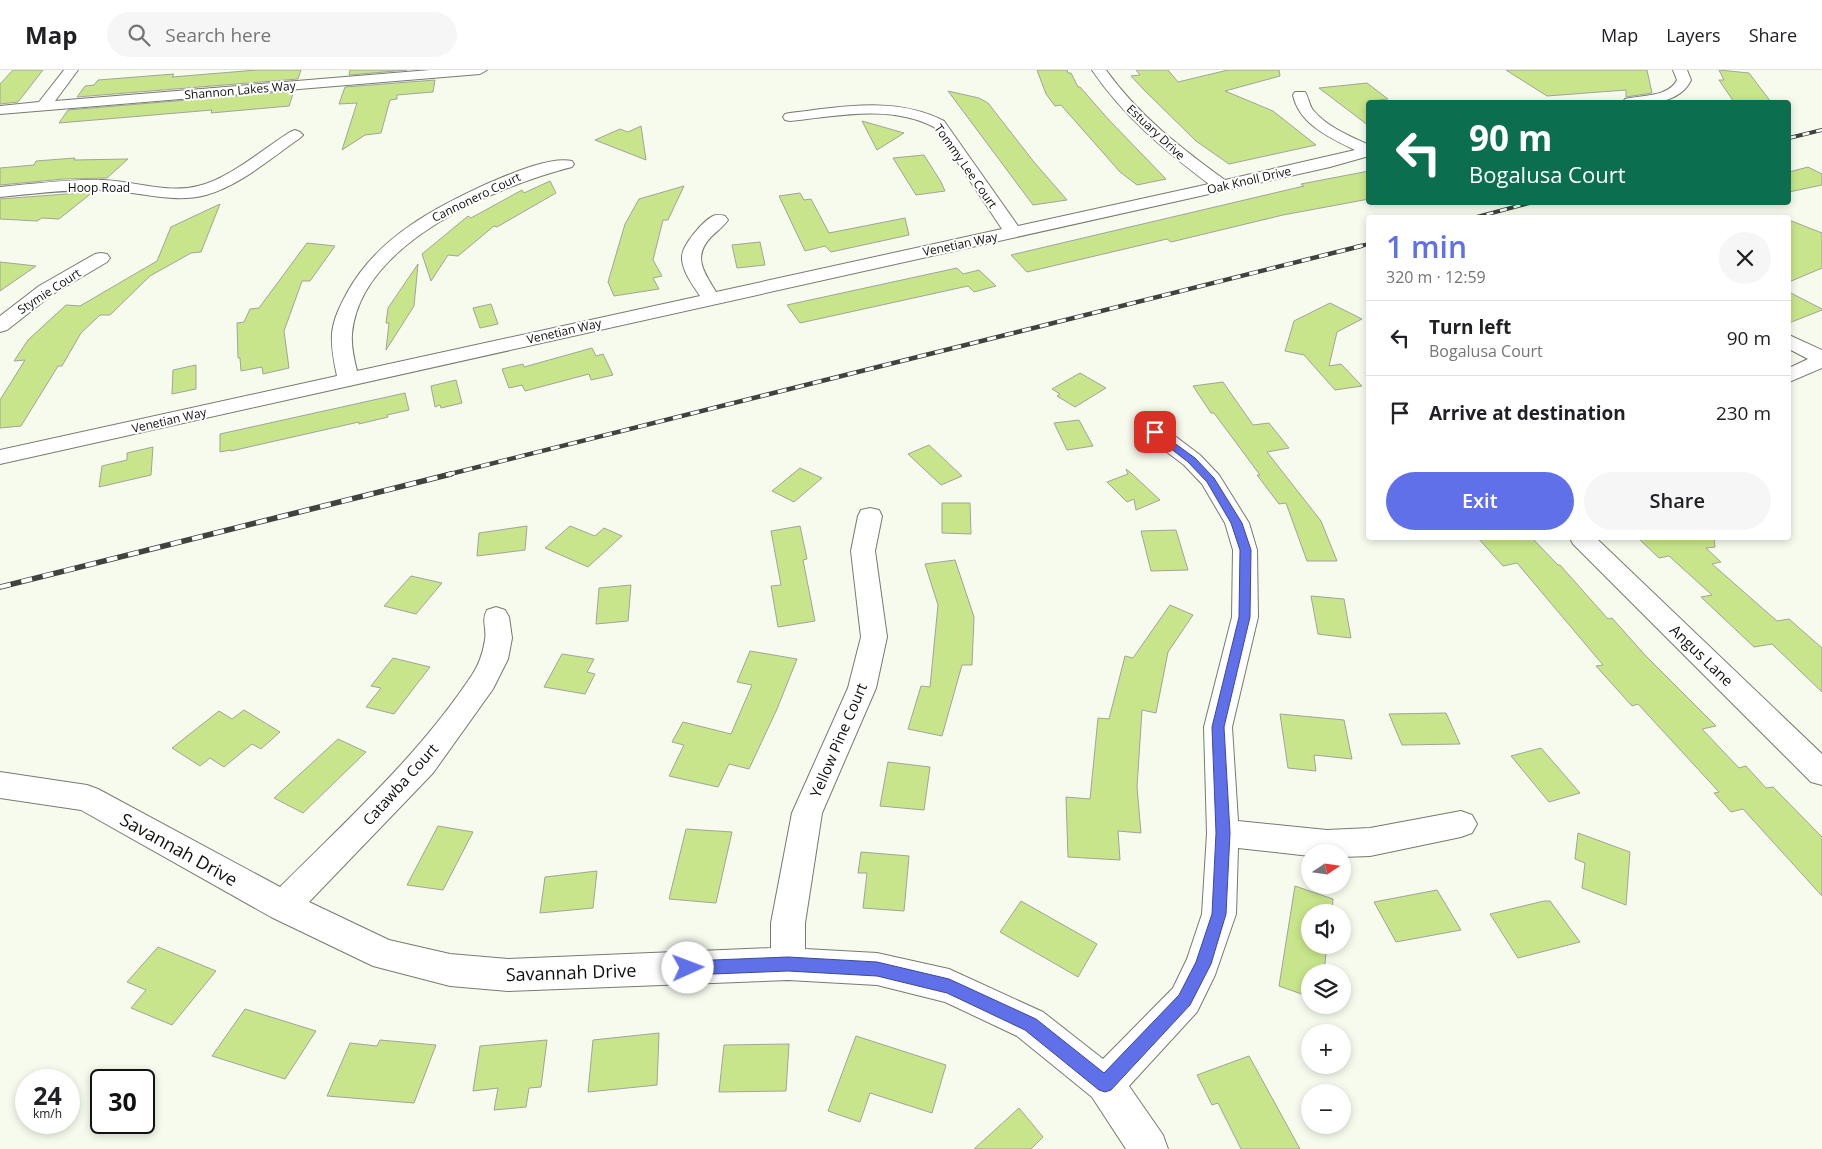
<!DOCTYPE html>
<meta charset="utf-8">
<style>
body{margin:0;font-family:"Open Sans",sans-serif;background:#f6f6f6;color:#202124;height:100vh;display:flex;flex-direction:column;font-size:19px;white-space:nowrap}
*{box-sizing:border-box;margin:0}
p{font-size:16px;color:#757577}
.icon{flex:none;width:28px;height:28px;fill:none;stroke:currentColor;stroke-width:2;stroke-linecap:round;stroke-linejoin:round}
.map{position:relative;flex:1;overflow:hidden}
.panel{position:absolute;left:1366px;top:145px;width:425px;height:325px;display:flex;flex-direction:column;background:#fff;border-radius:5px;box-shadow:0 2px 8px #0003}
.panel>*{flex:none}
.guide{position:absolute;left:1366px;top:30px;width:425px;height:105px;border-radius:5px;box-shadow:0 2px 8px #0003;background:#0b6e4f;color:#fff;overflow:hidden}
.needle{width:32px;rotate:77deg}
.fabs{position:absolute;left:1301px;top:774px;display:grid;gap:10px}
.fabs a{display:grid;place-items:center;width:50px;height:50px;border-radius:50%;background:#fff;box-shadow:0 2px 8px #0003;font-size:25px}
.speed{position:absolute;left:15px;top:999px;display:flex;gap:10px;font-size:25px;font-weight:700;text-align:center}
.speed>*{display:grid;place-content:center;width:65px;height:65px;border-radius:50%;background:#fff;box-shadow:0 2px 8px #0003;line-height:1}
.speed small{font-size:12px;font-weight:400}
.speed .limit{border:2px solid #111;border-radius:8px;background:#fff;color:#111}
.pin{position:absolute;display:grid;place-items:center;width:42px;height:42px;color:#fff;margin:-21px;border-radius:10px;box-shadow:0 2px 8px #0006}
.me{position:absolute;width:55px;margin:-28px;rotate:88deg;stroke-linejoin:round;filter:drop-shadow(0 0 4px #0008)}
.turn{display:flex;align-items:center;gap:18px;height:105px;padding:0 20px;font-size:22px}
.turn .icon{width:65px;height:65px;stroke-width:2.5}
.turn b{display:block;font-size:35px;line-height:42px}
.round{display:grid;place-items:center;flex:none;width:52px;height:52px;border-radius:26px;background:#f6f6f6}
.overview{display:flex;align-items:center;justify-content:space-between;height:85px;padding:0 20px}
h1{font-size:30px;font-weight:600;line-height:38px;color:#5f70e8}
.cta{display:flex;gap:10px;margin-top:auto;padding:10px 20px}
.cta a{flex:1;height:58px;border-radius:30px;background:#5f70e8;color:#fff;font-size:20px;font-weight:600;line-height:58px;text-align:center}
.cta a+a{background:#f6f6f6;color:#202124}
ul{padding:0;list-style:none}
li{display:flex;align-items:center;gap:15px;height:75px;padding:0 20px;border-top:1px solid #e0e0e0}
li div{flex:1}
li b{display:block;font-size:19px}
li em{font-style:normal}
header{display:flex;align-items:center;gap:30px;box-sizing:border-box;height:70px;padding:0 25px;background:#fff;border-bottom:1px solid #e0e0e0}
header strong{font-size:24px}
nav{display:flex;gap:28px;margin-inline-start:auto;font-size:18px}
.search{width:350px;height:45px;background:#f6f6f6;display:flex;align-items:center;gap:12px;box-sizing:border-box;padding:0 18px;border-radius:28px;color:#757577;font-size:19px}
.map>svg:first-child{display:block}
.building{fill:#c8e58b;stroke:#a1a599}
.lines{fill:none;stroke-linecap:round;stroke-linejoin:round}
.minor-casing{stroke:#767b6f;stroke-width:2}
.minor{fill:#fff;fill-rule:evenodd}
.rail-far2-casing{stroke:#40433d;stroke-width:4}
.rail-far1-casing{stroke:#40433d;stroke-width:4.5}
.rail-casing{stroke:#40433d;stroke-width:5.5}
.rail-far2{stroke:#fff;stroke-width:2.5;stroke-dasharray:7;stroke-linecap:butt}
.rail-far1{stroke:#fff;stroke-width:3;stroke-dasharray:9;stroke-linecap:butt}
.rail{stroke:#fff;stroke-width:4;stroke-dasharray:11;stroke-linecap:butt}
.route{fill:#5f70e8;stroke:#3e4997}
.labels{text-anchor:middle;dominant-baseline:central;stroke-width:4;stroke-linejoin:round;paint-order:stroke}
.far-street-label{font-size:12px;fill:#0e100c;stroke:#fff}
.street-label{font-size:15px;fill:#0e100c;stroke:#fff}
.near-street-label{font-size:18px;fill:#0e100c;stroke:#fff}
</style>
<header>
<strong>Map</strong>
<div class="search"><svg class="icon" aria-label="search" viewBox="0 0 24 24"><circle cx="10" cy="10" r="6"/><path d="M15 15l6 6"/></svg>Search here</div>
<nav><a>Map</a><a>Layers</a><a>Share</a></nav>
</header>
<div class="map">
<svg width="1822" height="1079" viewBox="0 0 1822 1079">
<rect width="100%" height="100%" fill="#f6fbee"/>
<g class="building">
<path d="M13,0h30l-25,32 -18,2v-20z"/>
<path d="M257,0h44l-3,9 -221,18 8,-11 9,-1 4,-5 76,-6 -2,3z"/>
<path d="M350,0h57l-58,5z"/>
<path d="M1037,0h30l1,3h3l7,14h2l29,33 57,59 -29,6 -17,-13 -59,-67 -6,1 -9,-12z"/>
<path d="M1136,0h32l10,12 50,-12h51l1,6 -55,15 48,20 43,34 -87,19 -33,-23 -52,-51 -13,-14 9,-1z"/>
<path d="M1506,0h141l5,23 -26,4v-7l-79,6z"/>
<path d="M1719,0l30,3 22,29h-37l-15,-22h5z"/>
<path d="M435,10l-2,12 -36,3v4l-7,1 -9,33 -16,2 -23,15 15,-47 -18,1 6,-17z"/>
<path d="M1367,13l21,16 -19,2v25l-50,-38z"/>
<path d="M294,21l-5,15 -78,7 1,-3 -153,13 9,-13z"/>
<path d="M948,21l31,7 9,5 46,59 33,38 -34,5z"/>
<path d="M862,51l42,12 -27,17z"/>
<path d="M641,56l5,34 -51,-20 25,-11 8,3z"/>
<path d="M924,85l17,27 4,9 -29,4 -23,-37z"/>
<path d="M75,88l-1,2 54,-1 -21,19 -43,1 -64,6v-17l34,-3 2,-4z"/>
<path d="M1808,97l14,7v11l-33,7v-20z"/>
<path d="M1369,101v28l-86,16 -112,27 -4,-3 -140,33 -16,-17 293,-69 -3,-2z"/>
<path d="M550,111l6,12 -59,34 -3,-1 -36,30 -10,-1 -17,26 -9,-27 46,-38 3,2 51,-28 2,3z"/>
<path d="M684,116l-16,34h-5l-10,40 9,16 -9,2 6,11 -45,7 -6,-14 17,-58 14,-25z"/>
<path d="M93,122l-34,27 -17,-1 -5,3 -37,-2v-20z"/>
<path d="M800,123l4,7 7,-1 18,34 76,-15 4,17 -78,17 -6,-6 -20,5 -26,-55z"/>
<path d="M220,134l-19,48 -10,1 -41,23 -40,39h-10l-19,18 -19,33h-4l-37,60 -21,2v-28l25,-40 -11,1 14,-21 38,-35 14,1 77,-45 14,-34z"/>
<path d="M1789,150l33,13v35l-33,14z"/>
<path d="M760,172l5,23 -28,3 -5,-23z"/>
<path d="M307,173l28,3 -25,35h-8l-18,50 5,37 -26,6 -1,-7 -21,4 -1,-13h-2l-1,-35 7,-1 6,-13 9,-1z"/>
<path d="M0,192l36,4 -36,25z"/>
<path d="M418,194l-4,42 -28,44 3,-27h-3l2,-15z"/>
<path d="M957,198l6,6 16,-4 17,16 -22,6 -6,-6 -168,37 -13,-18z"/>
<path d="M1789,222l33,17v1l-33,13z"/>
<path d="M1330,233l32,16 -25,13 -8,34 12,-2 21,22 -27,4 -31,-35 -19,-4 9,-30z"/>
<path d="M491,234l7,20 -18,4 -7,-20z"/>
<path d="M592,278l4,8 7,-2 10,21 -22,5 -2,-6 -64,17 -3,-6 -13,3 -7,-19 21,-5 1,3z"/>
<path d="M196,295v24l-24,5 1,-24z"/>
<path d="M1080,303l26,15 -31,19 -18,-11 3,-2 -8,-5z"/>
<path d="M456,310l6,23 -21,5 -1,-3 -5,2 -4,-21z"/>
<path d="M1223,312l30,43 16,-2 20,25 -22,4 54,69 16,40h-30l-21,-58 -7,1 -22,-29h3l-46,-62h-3l-18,-27z"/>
<path d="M405,323l4,17 -22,5 1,2 -29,7v-2l-128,29v-1l-11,2v-18z"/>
<path d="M1079,350l14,26 -26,4 -13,-27z"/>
<path d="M929,375l33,31 -21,9 -33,-31z"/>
<path d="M153,377l-2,28 -52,12 3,-21 25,-6v-7z"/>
<path d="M800,398l22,10 -28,24 -22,-11z"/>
<path d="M1126,399l5,4 29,27 -24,10 -2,-11 -7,3 -20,-20 21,-8z"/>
<path d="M942,433h28l1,31 -29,-1z"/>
<path d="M527,456l-2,24 -48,6 2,-23z"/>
<path d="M570,456l25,10 9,-8 18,8 -34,31 -43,-19z"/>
<path d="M800,456l7,33 -4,1 12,61 -37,6 -7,-41 10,-1 -10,-54z"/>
<path d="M1176,460l12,40 -37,1 -10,-40z"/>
<path d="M1478,468h54l26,27h2l48,54 4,-1 33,37 71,71 -14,3 37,39 7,-2 20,22 7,-1 49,50v59l-79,-87 -12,3 -17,-19 5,-1 -81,-88 -6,2 -36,-40 7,-1 -86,-102 -14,3z"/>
<path d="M1638,468h76l1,9 -9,1 15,14 -9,2 65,57 12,-2 33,29v44l-50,-48 -18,3 -53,-50 11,-2 -43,-39 -10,2z"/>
<path d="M955,490l19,57 -2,48h-10l-20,71 -34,-7 13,-43 9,1 8,-82 -13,-41z"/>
<path d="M411,506l31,7 -26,31 -32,-8z"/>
<path d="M631,515l-3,36 -32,3 3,-36z"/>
<path d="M1311,526l33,3 7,39 -33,-4z"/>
<path d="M1170,535l23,10 -25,37 -12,61 -14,-3 -5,77 4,46 -23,-2 2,29 -52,-3 -2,-60 24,2 8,-81 11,1 16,-63 8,2z"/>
<path d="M750,581l47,8 -20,50 -28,60 -20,-5 -11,23 -49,-11 15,-31 -12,-3 11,-20 48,12 21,-49 -15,-3z"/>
<path d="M562,584l32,5 -7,13 8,2 -10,20 -41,-7z"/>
<path d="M393,588l37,9 -36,47 -28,-7 15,-19 -10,-2z"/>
<path d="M244,640l36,22 -19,17 -9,-5 -28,23 -14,-9 -10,8 -28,-18 47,-37 13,8z"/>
<path d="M1446,643l14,31 -58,1 -13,-31z"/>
<path d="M1280,644l64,6 8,39 -38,-4 2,16 -28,-3z"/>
<path d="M338,669l28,13 -63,61 -29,-15z"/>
<path d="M1541,678l39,45 -31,9 -38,-46z"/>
<path d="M888,692l42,5 -6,43 -44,-4z"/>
<path d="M438,756l35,6 -30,58 -36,-5z"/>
<path d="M686,759l46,3 -16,71 -47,-4z"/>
<path d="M1578,763l52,19 -4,53 -44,-17 3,-25 -10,-4z"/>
<path d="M861,782l48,4 -5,55 -41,-3 4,-35h-9z"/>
<path d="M597,801l-4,37 -53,5 5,-36z"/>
<path d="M1295,816l38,13 -1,13h-22v33h17l-3,27h-14v25l-31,-11z"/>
<path d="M1437,820l24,40 -65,12 -22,-40z"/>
<path d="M1021,831l76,43 -19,33 -78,-45z"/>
<path d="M1544,831h6l30,41 -62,16 -28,-44z"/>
<path d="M158,877l58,24 -44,54 -41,-17 15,-18 -19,-8z"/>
<path d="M245,939l71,22 -31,48 -73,-23z"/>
<path d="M659,963l-2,52 -69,7 5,-52z"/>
<path d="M856,966l90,29 -14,48 -62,-20 -10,29 -32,-11z"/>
<path d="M380,970l56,5 -22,58 -87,-7 23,-53 27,3z"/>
<path d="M547,970l-6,47 -12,1 -3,19 -32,3 4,-22 -25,3 7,-45z"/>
<path d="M789,974l-3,47 -67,1 5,-47z"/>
<path d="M1249,986l51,93h-59l-23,-46 -6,2 -15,-30z"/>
<path d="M1019,1038l24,29 -12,12h-57z"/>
</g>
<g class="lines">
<g class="minor-casing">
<g id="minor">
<path d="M64,0h14l-23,31 375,-31h57l-7,4 -480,40v-8l39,-4z"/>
<path d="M1092,0h14c32,45 75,78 119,110l130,-30c-25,-12 -56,-26 -62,-55l2,-3h10c4,6 4,13 8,18 14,17 37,26 56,35v11l-39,11 -1330,297v-14l337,-74c-3,-14 -6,-28 -5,-42 1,-15 9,-30 16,-43 31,-55 88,-84 143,-109 19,-8 60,-26 81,-21l2,3 -2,3c-75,19 -212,76 -220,167 -1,12 2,25 5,37l343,-75c-7,-11 -19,-26 -18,-40 1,-12 21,-35 31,-40 4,-2 8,-1 12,0l3,4c-5,7 -11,11 -17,17 -19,20 -7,35 5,55l286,-63 -68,-102c-44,-23 -97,-11 -144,-6l-5,-1 -2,-3 2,-3 5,-1c52,-6 106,-17 154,8l74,105 191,-42c-45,-34 -85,-67 -117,-114z"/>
<path d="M1673,0h14l4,10c-11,24 -45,25 -68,22l2,-3c16,-4 44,-2 52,-19z"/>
<path d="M295,60l5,2 3,3 -3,3c-29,20 -59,47 -94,57 -34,9 -69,-4 -103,-5 -34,-1 -69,4 -103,7v-10c34,-3 69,-8 103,-7 31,1 64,14 95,6 31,-7 65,-37 92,-54z"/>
<path d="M101,183l6,1 3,4 -3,4 -54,32 -46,36 -7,2v-16l39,-30 56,-32z"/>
<path d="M1789,265l33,15v18l-33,14v-14l19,-9 -19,-10z"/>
<path d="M1155,355l8,2 37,28 19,20 30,48 8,27 1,67 -26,110 6,94 89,9 43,-2 91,-17 11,4 5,9 -5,9 -11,4 -91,19 -28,1v-5h-32v4l-72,-8 -2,66 -21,61 -18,37 -68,74 34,49 5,14h-42l-34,-52 -75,-61 -72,-34 -68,-17 -89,-5 -280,11 -58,-5 -77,-20 -102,-49 -190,-107 -81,-12v-26l87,13 11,4 182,98c67,-67 139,-132 192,-212 7,-10 11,-23 13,-35 2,-12 -4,-19 2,-30l9,-3 9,3 4,7 3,21 -4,21 -15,30 -60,84 -124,129 80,38 61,14 58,5 263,-11v-25l21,-110 56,-125 13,-51 -10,-86 7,-35 3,-6 9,-2 9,2 3,6 -7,35 12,86 -11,51 -54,125 -17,110v26l72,4 72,16 94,43 60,47 70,-71 14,-29 15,-45 5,-81 -3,-106 28,-110 1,-67 -8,-27 -23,-39 -18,-19 -37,-28 -3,-5 3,-5z"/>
<path d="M1570,468h26l226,216v31l-11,-3 -238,-238z"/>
</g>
</g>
<use href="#minor" class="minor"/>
<g class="rail-far2-casing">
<g id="rail-far2">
<path d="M1789,68l33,-8"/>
<path d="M1473,148l60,-16"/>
<path d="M1356,177l13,-3"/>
</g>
</g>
<g class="rail-far1-casing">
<path id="rail-far1" d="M446,405l915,-229"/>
</g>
<g class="rail-casing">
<path id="rail" d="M0,517l451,-113"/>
</g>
<use href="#rail-far2" class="rail-far2"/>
<use href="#rail-far1" class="rail-far1"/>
<use href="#rail" class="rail"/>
</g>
<path class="route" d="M1155,359l40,29 19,20 28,45 9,27 -1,67 -26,110 6,106 -4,81 -15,50 -21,41 -79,85 -6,2 -6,-2 -74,-60 -78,-37 -70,-17 -89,-5 -100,4 -6,-2 -2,-5 2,-5 6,-2 100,-4 89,5 72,17 87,40 68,54 75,-78 17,-33 16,-48 4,-81 -4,-106 27,-110 1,-67 -9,-27 -24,-41 -19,-20 -36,-28 -2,-2z"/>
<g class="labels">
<g class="far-street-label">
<text transform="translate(240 20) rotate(-5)">Shannon Lakes Way</text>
<text transform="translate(1156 62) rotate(43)">Estuary Drive</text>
<text transform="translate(966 96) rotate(55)">Tommy Lee Court</text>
<text transform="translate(1249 110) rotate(-13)">Oak Knoll Drive</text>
<text x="99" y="117">Hoop Road</text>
<text transform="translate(476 127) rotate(-26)">Cannonero Court</text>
<text transform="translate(960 174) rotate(-12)">Venetian Way</text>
<text transform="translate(49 221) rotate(-33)">Stymie Court</text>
<text transform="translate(564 261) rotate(-13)">Venetian Way</text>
<text transform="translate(169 350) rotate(-13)">Venetian Way</text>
</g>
<g class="street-label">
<text transform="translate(1702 585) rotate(44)">Angus Lane</text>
<text transform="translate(838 670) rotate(-67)">Yellow Pine Court</text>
<text transform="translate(400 714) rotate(-48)">Catawba Court</text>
</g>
<g class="near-street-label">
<text transform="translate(179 779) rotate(29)">Savannah Drive</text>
<text transform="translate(571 902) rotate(-2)">Savannah Drive</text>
</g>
</g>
</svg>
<div class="fabs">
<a><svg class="needle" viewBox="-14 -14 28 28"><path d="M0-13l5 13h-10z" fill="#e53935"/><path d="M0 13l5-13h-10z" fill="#757577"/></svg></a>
<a><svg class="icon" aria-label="sound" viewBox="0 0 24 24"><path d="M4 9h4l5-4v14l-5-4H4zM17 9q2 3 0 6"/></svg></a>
<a><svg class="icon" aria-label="layers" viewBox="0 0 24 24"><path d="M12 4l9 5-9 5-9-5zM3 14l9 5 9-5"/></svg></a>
<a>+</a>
<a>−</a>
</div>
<div class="speed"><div>24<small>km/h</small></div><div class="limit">30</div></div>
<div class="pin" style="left:1155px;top:362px;background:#d93025"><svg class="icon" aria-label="arrive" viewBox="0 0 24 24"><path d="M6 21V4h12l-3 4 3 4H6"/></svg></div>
<svg class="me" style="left:688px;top:898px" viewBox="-20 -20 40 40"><circle r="19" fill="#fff"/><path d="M0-13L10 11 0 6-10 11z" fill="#5f70e8"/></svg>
<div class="guide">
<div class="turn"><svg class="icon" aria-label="left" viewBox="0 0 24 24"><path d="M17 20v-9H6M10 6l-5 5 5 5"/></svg><div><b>90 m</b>Bogalusa Court</div></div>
</div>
<section class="panel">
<div class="overview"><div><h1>1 min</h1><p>320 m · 12:59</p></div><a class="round"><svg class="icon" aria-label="close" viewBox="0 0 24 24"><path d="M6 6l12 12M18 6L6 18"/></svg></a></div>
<ul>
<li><svg class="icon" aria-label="left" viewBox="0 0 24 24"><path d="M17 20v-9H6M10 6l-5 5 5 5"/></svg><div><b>Turn left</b><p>Bogalusa Court</p></div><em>90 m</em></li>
<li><svg class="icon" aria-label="arrive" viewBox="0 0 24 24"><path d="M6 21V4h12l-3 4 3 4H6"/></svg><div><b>Arrive at destination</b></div><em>230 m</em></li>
</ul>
<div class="cta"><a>Exit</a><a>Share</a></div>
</section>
</div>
